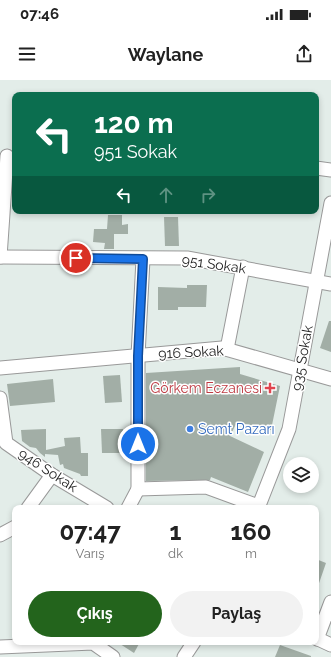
<!DOCTYPE html>
<html lang="tr">
<meta charset="utf-8">
<style>
body{margin:0;font-family:Raleway,sans-serif;background:#f2f2f2;color:#222;height:100vh;display:flex;flex-direction:column;font-size:15px;white-space:nowrap}
*{box-sizing:border-box;margin:0}
p{font-size:13px;color:#767676}
.icon{flex:none;width:22px;height:22px;fill:none;stroke:currentColor;stroke-width:2;stroke-linecap:round;stroke-linejoin:round}
.map{position:relative;flex:1;overflow:hidden}
.details{position:absolute;left:12px;top:425px;width:307px;height:140px;display:flex;flex-direction:column;background:#fff;border-radius:8px;box-shadow:0 2px 6px #0003}
.details>*{flex:none}
.guide{position:absolute;left:12px;top:12px;width:307px;height:122px;border-radius:8px;box-shadow:0 2px 6px #0003;background:#0b6e4f;color:#fff;overflow:hidden}
.tools{position:absolute;left:283px;top:377px;display:grid;gap:8px}
.tools a{display:grid;place-items:center;width:36px;height:36px;border-radius:50%;background:#fff;box-shadow:0 2px 6px #0003;font-size:20px}
.pin{position:absolute;display:grid;place-items:center;width:34px;height:34px;color:#fff;margin:-17px;border:2px solid #fff;border-radius:50%;box-shadow:0 1px 4px #0007}
.me{position:absolute;width:44px;margin:-22px;rotate:0deg;stroke-linejoin:round;filter:drop-shadow(0 0 3px #0008)}
.turn{display:flex;align-items:center;gap:14px;height:84px;padding:0 16px;font-size:18px}
.turn .icon{width:52px;height:52px;stroke-width:2.5}
.turn b{display:block;font-size:28px;line-height:34px}
.lanes{display:flex;align-items:center;height:38px;padding:0 16px;background:#0003;justify-content:center;gap:20px;direction:ltr}
.lanes .off{opacity:.35}
.eta{display:flex;justify-content:space-evenly;align-items:center;height:68px;text-align:center}
.eta b{font-size:24px;font-weight:700;line-height:28px}
.primary-button{display:flex;gap:8px;margin-top:auto;padding:8px 16px}
.primary-button a{flex:1;height:46px;border-radius:24px;background:#23641c;color:#fff;font-size:16px;font-weight:700;line-height:46px;text-align:center}
.primary-button a+a{background:#f2f2f2;color:#222}
.status{display:flex;justify-content:space-between;align-items:center;height:28px;padding:0 20px;background:#fff;direction:ltr}
.status svg{height:11px;fill:currentColor}
header{display:flex;justify-content:space-between;align-items:center;height:52px;padding:0 16px;background:#fff;font-size:18px;font-weight:700}
.map>svg:first-child{display:block}
.building{fill:#a2aea6}
.lines{fill:none;stroke-linecap:round;stroke-linejoin:round}
.minor-casing{stroke:#999;stroke-width:15}
.minor{stroke:#fff;stroke-width:13}
.route-casing{stroke:#114b97;stroke-width:10}
.route{stroke:#1a73e8;stroke-width:7}
.health-dot{fill:#e0444e;stroke:#fff;stroke-width:1.5}
.shop-dot{fill:#3f7fe0;stroke:#fff;stroke-width:1.5}
.labels{text-anchor:middle;dominant-baseline:central;stroke-width:3;stroke-linejoin:round;paint-order:stroke}
.street-label{font-size:14px;fill:#1c1c1c;stroke:#fff}
.health-label{font-size:14px;fill:#be3a42;stroke:#fff;text-anchor:end}
.shop-label{font-size:14px;fill:#366cbe;stroke:#fff;text-anchor:start}
</style>
<div class="status"><b>07:46</b><svg viewBox="0 0 49 12"><path d="M0 12V9h3v3zM5 12V6h3v6zM10 12V3h3v9zM15 12V0h3v12zM26 1h20v11H26zM47 4h2v5h-2z"/></svg></div>
<header><svg class="icon" aria-label="menu" viewBox="0 0 24 24"><path d="M4 6h16M4 12h16M4 18h16"/></svg>Waylane<svg class="icon" aria-label="share" viewBox="0 0 24 24"><path d="M12 15V3M7 8l5-5 5 5M5 13v7h14v-7"/></svg></header>
<div class="map">
<svg width="331" height="577" viewBox="0 0 331 577">
<rect width="100%" height="100%" fill="#e3ede9"/>
<g class="building">
<path d="M108,135h14v10l6,-1v10h-14v15h-10l1,-6 -12,-1 1,-13h13z"/>
<path d="M164,137h14l1,29h-14z"/>
<path d="M187,205h20l-1,22h-28v3h-20v-23l29,1z"/>
<path d="M329,241h2v31l-11,-4z"/>
<path d="M240,287v7l40,12 -9,44 -34,-8 -7,14 34,16 -16,40 -37,-15 -1,3 -64,1v-108z"/>
<path d="M120,295l2,27 -17,1 -2,-27z"/>
<path d="M53,299l2,23 -45,4 -3,-22z"/>
<path d="M46,349v21l19,-4 -1,-8 16,-1 1,16h7v23h-7l-1,-2 -16,-6 -1,-4 -3,1 -2,-10 -13,-1v3l-5,-4 -4,-5 -6,-1 -8,-6 -1,-11z"/>
<path d="M101,349h22v24h-21z"/>
<path d="M316,479l10,4 -9,26h-1z"/>
<path d="M117,562h23l-6,11z"/>
<path d="M280,565l31,11v1h-36z"/>
</g>
<g class="lines">
<g class="minor-casing">
<g id="minor">
<path d="M316,88l15,2"/>
<path d="M0,177l187,1 144,26"/>
<path d="M0,177l7,-101"/>
<path d="M227,269l16,-82"/>
<path d="M0,288l222,-20 109,31"/>
<path d="M0,318l6,45 46,32 55,33"/>
<path d="M138,409l68,-2 52,19"/>
<path d="M28,428l24,-33"/>
<path d="M128,428l10,-19v-133l5,-97"/>
<path d="M258,428l31,-79 42,-226"/>
<path d="M0,455l15,-8"/>
<path d="M316,558l15,7"/>
<path d="M317,559l14,-37"/>
<path d="M0,567l93,-4 20,14"/>
<path d="M184,577l10,-15"/>
</g>
</g>
<use href="#minor" class="minor"/>
</g>
<g class="lines">
<g class="route-casing">
<path id="route" d="M76,178l67,1 -5,97v88"/>
</g>
<use href="#route" class="route"/>
</g>
<path class="health-dot" d="M268 302h4v4h4v4h-4v4h-4v-4h-4v-4h4z"/>
<circle class="shop-dot" cx="190" cy="349" r="4"/>
<g class="labels">
<g class="street-label">
<text transform="translate(214 184) rotate(8)">951 Sokak</text>
<text transform="translate(191 272) rotate(-3)">916 Sokak</text>
<text transform="translate(302 278) rotate(-80)">935 Sokak</text>
<text transform="translate(48 390) rotate(33)">946 Sokak</text>
</g>
<g class="health-label">
<text x="262" y="308">Görkem Eczanesi</text>
</g>
<g class="shop-label">
<text x="198" y="349">Semt Pazarı</text>
</g>
</g>
</svg>
<div class="tools">
<a><svg class="icon" aria-label="layers" viewBox="0 0 24 24"><path d="M12 4l9 5-9 5-9-5zM3 14l9 5 9-5"/></svg></a>
</div>
<div class="pin" style="left:76px;top:178px;background:#d93025"><svg class="icon" aria-label="arrive" viewBox="0 0 24 24"><path d="M6 21V4h12l-3 4 3 4H6"/></svg></div>
<svg class="me" style="left:138px;top:364px" viewBox="-20 -20 40 40"><circle r="17" fill="#1a73e8" stroke="#fff" stroke-width="3"/><path d="M0-11L8 9 0 5-8 9z" fill="#fff"/></svg>
<div class="guide">
<div class="turn"><svg class="icon" aria-label="left" viewBox="0 0 24 24"><path d="M17 20v-9H6M10 6l-5 5 5 5"/></svg><div><b>120 m</b>951 Sokak</div></div>
<div class="lanes"><svg class="icon" aria-label="left" viewBox="0 0 24 24"><path d="M17 20v-9H6M10 6l-5 5 5 5"/></svg><svg class="icon off" aria-label="ahead" viewBox="0 0 24 24"><path d="M12 20V5M6 11l6-6 6 6"/></svg><svg class="icon off" aria-label="right" viewBox="0 0 24 24"><path d="M7 20v-9h11M14 6l5 5-5 5"/></svg></div>
</div>
<section class="details">
<div class="eta">
<div><b>07:47</b><p>Varış</p></div>
<div><b>1</b><p>dk</p></div>
<div><b>160</b><p>m</p></div>
</div>
<div class="primary-button"><a>Çıkış</a><a>Paylaş</a></div>
</section>
</div>
